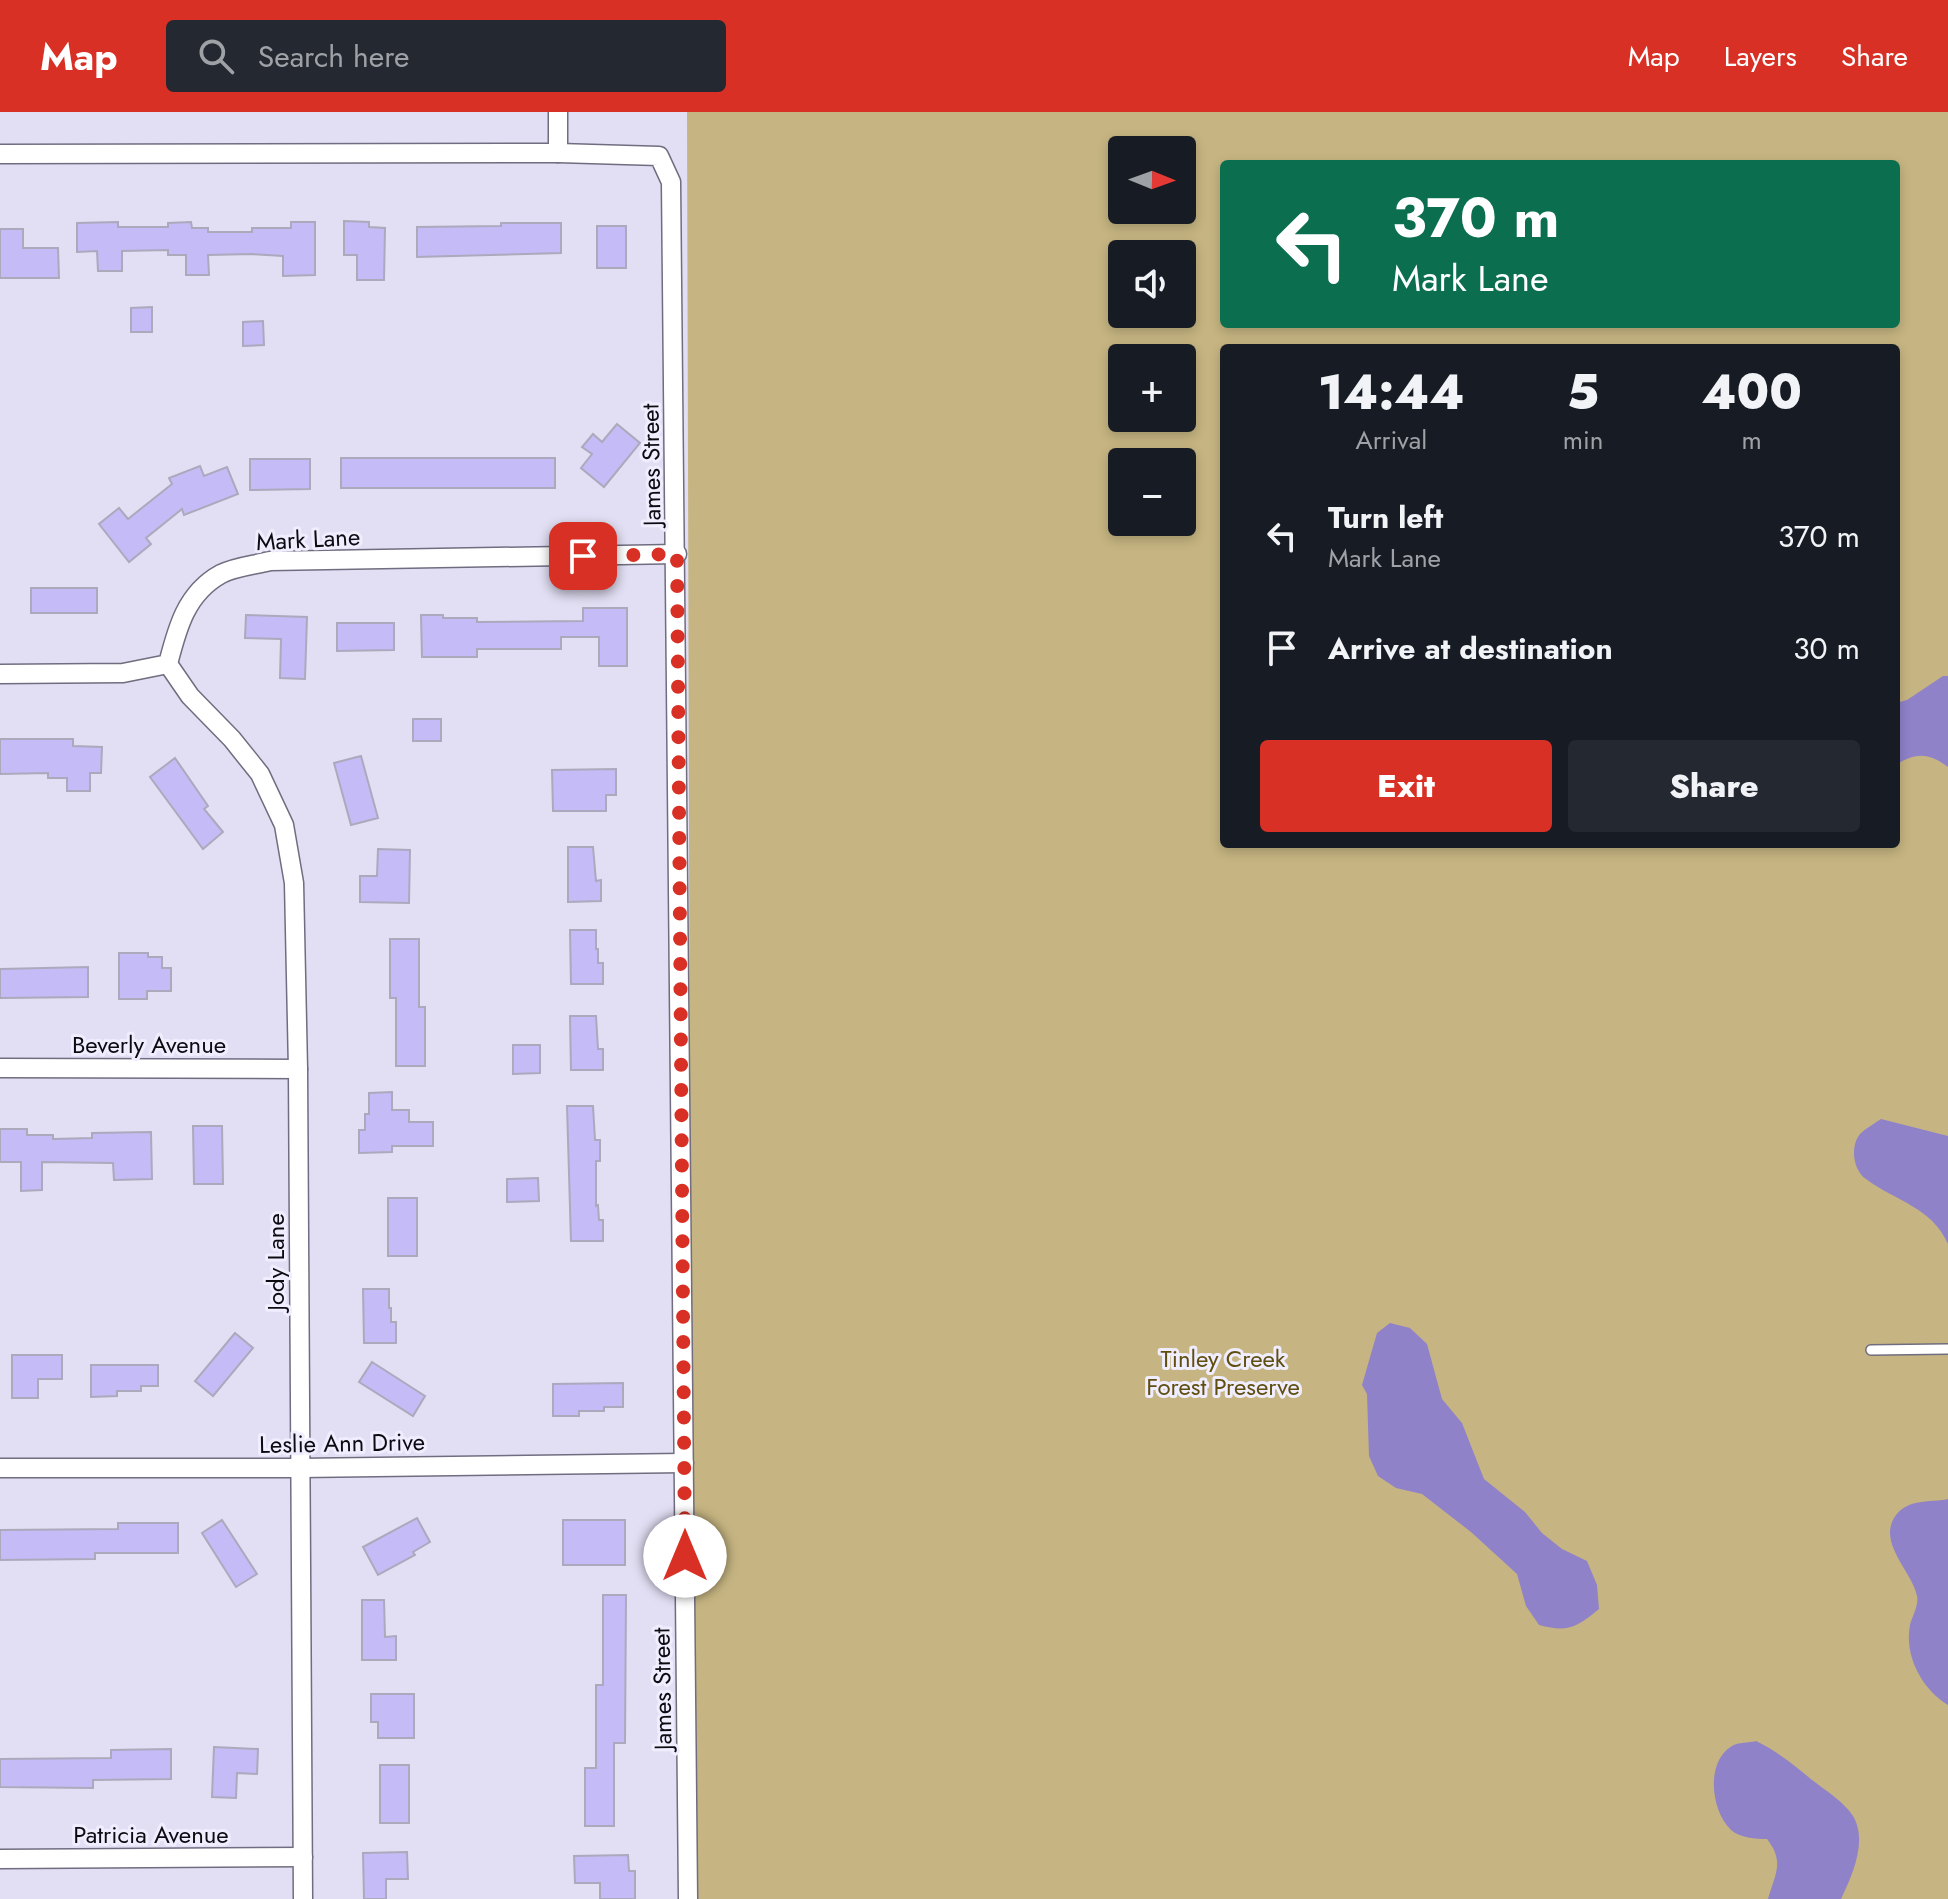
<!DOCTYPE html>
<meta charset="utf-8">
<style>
body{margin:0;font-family:Jost,sans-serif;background:#242831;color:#f1f3f6;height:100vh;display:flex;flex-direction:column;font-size:30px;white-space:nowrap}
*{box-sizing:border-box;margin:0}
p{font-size:26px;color:#9ea1a6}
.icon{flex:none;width:44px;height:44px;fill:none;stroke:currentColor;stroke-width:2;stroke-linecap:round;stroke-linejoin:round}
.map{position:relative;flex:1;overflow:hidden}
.drawer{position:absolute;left:1220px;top:232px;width:680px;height:504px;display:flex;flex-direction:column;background:#171b24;border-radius:8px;box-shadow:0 4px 12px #0003}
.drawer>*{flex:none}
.guide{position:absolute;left:1220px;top:48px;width:680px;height:168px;border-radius:8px;box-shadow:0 4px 12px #0003;background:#0b6e4f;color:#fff;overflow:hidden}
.needle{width:52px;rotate:91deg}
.controls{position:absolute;left:1108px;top:24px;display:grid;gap:16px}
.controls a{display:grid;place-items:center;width:88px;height:88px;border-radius:8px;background:#171b24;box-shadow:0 4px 12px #0003;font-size:40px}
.pin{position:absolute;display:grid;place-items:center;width:68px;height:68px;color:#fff;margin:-34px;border-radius:16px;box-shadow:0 4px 12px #0006}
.me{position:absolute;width:88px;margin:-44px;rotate:0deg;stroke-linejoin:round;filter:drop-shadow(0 0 6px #0008)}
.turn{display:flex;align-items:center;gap:28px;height:168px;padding:0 40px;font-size:36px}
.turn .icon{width:104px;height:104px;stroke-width:2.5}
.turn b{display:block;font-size:56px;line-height:68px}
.eta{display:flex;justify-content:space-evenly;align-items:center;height:136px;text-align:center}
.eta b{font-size:48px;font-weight:800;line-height:56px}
.button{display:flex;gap:16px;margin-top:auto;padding:16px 40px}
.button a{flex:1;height:92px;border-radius:8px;background:#d93025;color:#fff;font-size:32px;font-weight:800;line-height:92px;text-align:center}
.button a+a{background:#242831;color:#f1f3f6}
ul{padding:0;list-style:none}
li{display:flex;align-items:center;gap:24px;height:112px;padding:0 40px}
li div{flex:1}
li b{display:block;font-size:30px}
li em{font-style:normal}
header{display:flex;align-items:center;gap:48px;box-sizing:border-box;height:112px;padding:0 40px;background:#d93025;color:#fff}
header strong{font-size:38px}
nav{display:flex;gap:44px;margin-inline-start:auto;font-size:28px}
.search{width:560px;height:72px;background:#242831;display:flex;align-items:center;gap:20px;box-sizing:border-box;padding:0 28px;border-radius:8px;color:#9ea1a6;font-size:30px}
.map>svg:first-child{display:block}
.green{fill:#c6b582;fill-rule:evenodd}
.water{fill:#8f82c9}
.building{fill:#c5bcf7;stroke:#aca9bd;stroke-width:2}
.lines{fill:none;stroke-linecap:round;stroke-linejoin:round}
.service-casing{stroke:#6f6d7f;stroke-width:12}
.minor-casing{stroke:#6f6d7f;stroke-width:21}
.service{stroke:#fff;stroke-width:9}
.minor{stroke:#fff;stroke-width:18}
.route{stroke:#d93025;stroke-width:14;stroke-dasharray:0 25.2}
.labels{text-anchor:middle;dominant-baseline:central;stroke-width:6;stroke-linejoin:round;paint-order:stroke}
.street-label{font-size:24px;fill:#0c0b11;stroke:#efedfe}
.park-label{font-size:24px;fill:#604e0f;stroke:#efedfe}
</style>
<header>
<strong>Map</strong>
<div class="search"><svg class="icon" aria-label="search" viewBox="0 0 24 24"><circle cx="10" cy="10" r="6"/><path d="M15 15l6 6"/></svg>Search here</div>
<nav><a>Map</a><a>Layers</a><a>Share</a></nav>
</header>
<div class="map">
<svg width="1948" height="1787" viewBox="0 0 1948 1787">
<rect width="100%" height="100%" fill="#e2dff4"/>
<path class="green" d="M687,0h1261v1787h-1256zM1122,38h60v60h-60zM1224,52h672v160h-672zM1122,142h60v60h-60zM1224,236h672v496h-672zM1122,246h60v60h-60zM1122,350h60v60h-60z"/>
<g class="water">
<path d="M1943,564h5v91c-19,-14 -32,-15 -52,-2v-62l11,-3z"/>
<path d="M1881,1007l67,17v108c-16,-37 -53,-43 -82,-65 -13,-9 -16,-33 -6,-45 6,-6 14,-10 21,-15z"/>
<path d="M1390,1211l20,5 17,16 15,55 20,24 22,56 41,33 17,21 20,16 25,12 10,24 2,24c-22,18 -31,24 -60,16l-13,-19 -9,-32 -46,-42 -49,-38 -26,-6 -18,-12 -9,-20 -2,-62 -5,-9 15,-52z"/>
<path d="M1948,1387v206c-26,-16 -44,-49 -38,-80 2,-9 9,-19 7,-29 -5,-25 -41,-54 -21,-81 14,-17 33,-12 52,-16z"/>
<path d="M1756,1629c21,10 38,24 56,39 13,10 32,22 41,36 15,25 -1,60 -12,83h-73c7,-25 17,-37 -1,-60 -11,0 -27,-1 -36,-9 -20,-19 -26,-68 1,-84 6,-4 17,-3 24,-5z"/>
</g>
<g class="building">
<path d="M344,109l25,1v5l16,1 -1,52h-27v-25h-13z"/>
<path d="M118,110v5h50v-4l23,-1 1,6h16v4h44v-4h39v-6h24v53l-32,1v-20l-31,-2 -44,1 1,20h-23v-20h-18v-5l-46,1v20h-24l-1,-20 -20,1v-29z"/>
<path d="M501,111h60v30l-144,4v-30l84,-1z"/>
<rect x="597" y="114" width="29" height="42"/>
<path d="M0,117h23v19h35l1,30h-59z"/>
<path d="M152,195v25h-21v-24z"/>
<path d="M263,209l1,24 -21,1v-24z"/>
<path d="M617,312l23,19 -36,44 -23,-19 11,-14 -10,-7 11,-13 9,8z"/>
<rect x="341" y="346" width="214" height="30"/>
<path d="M250,347h60v30l-60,1z"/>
<path d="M200,354l4,10 23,-9 11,27 -54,21 -2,-6 -36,29 5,6 -22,18 -30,-38 20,-16 9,11 44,-35 -3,-6z"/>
<rect x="31" y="476" width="66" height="25"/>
<path d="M583,496h44v58h-28v-29h-38v12h-84v8h-55l-1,-42h22v3h34v4l106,-1z"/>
<path d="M246,503l61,2 -2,62 -25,-1 1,-39 -36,-1z"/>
<path d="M337,511h57v27l-57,1z"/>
<rect x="413" y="607" width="28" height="22"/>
<path d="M0,627h73v7l29,1 -1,26h-11v18h-23v-13h-19v-5l-48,1z"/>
<path d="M361,644l17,62 -27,7 -17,-62z"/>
<path d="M175,646l33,48 -4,3 19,23 -20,17 -53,-72z"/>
<path d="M616,657v26h-10v16h-53l-1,-41z"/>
<path d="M568,735h25l3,34 5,-1v21l-33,1z"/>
<path d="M378,737l32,1 -1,53 -49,-1v-26h17z"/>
<path d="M570,818h26v19h2v14h5v21h-32z"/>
<path d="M390,827h29v68h6v59h-29v-68h-6z"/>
<path d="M119,841h29v4h14v11h9v23h-24v8h-28z"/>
<path d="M88,855v30l-88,1v-29z"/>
<path d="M570,904h26l2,33h5v21h-32z"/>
<path d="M513,933h27v28l-27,1z"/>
<path d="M392,980v18h17v12h24v24h-41v6l-33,1v-23h6v-16h4v-21z"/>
<path d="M567,994h26l2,34h5v21h-4v45l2,-1 1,15h4v21h-32z"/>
<path d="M193,1014h29l1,58h-29z"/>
<path d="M0,1017h27v6h26v4l39,-1v-5l59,-1 1,47 -38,1 -1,-17 -71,-1v28l-21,1v-29h-21z"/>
<path d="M538,1066l1,23 -32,1v-23z"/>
<rect x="388" y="1086" width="29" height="58"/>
<path d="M363,1177h26v19h2v14h5v21h-32z"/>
<path d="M235,1221l18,15 -40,48 -18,-15z"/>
<path d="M12,1243h50v24h-24v19h-26z"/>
<path d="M372,1250l53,34 -12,20 -54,-34z"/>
<path d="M91,1253h67v21h-17v5h-24v5l-26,1z"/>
<path d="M623,1271v24h-19v4h-25v5h-26v-32z"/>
<path d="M417,1406l13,24 -17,10 2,3 -37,20 -15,-28z"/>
<path d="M222,1408l35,54 -21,13 -34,-54z"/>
<rect x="563" y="1408" width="62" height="45"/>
<path d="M118,1411h60v30h-83v6l-95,1v-30l118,-1z"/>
<path d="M603,1483h23l-1,148h-11v83h-29v-58h11v-83h7z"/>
<path d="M362,1488h22l1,37 11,-1v24h-34z"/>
<path d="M371,1582h43v44h-36v-16h-7z"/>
<path d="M214,1635l44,2 -1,25 -20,-1 -1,25 -24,-1z"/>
<path d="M171,1637v30l-78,1v8l-93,-1v-28l111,-1v-8z"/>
<rect x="380" y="1653" width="29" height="58"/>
<path d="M407,1740l1,27h-22v20h-22l-1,-46z"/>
<path d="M628,1743l1,16h6v28h-35v-16h-25l-1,-27z"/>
</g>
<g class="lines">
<g class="service-casing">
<path id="service" d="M1871,1238l77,-1"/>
</g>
<g class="minor-casing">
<g id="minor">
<path d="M558,0v41"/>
<path d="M0,42l558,-1 101,3 12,26 17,1717"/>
<path d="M168,552l22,32 42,43 28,35 24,51 10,58 4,186 5,830"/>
<path d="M0,562l123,-1 45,-9c9,-35 18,-71 53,-90 13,-7 34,-9 49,-13l407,-7"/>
<path d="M0,956l298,1"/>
<path d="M0,1356h300l384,-5"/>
<path d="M0,1747l303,-2"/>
</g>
</g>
<use href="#service" class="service"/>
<use href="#minor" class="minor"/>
</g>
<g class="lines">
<path class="route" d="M583,444l94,-2 8,1002"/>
</g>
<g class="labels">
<g class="street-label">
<text transform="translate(651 353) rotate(-91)">James Street</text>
<text transform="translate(308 427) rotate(-3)">Mark Lane</text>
<text x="149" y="932">Beverly Avenue</text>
<text transform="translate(275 1150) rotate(-90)">Jody Lane</text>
<text transform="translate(342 1331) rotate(-1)">Leslie Ann Drive</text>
<text transform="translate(662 1577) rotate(-91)">James Street</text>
<text x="151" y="1722">Patricia Avenue</text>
</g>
<g class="park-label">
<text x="1223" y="1246">Tinley Creek<tspan x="1223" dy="28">Forest Preserve</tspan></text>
</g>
</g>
</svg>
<div class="controls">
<a><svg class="needle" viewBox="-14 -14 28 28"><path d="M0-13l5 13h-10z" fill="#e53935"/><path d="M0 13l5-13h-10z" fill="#9ea1a6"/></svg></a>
<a><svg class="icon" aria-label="sound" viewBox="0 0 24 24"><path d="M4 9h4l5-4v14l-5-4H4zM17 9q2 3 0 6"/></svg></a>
<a>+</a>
<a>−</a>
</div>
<div class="pin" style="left:583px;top:444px;background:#d93025"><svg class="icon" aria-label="arrive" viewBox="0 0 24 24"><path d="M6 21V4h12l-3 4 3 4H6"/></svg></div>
<svg class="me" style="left:685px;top:1444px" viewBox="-20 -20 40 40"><circle r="19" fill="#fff"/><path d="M0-13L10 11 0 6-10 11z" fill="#d93025"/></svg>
<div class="guide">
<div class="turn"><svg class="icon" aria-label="left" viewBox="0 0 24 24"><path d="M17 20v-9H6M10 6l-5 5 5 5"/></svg><div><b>370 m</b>Mark Lane</div></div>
</div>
<section class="drawer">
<div class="eta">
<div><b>14:44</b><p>Arrival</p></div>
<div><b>5</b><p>min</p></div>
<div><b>400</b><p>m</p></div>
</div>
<ul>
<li><svg class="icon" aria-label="left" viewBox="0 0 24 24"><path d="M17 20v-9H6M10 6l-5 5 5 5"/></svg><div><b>Turn left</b><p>Mark Lane</p></div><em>370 m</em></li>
<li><svg class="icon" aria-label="arrive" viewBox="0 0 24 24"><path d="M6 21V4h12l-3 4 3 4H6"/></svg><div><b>Arrive at destination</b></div><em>30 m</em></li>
</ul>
<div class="button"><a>Exit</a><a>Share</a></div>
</section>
</div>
